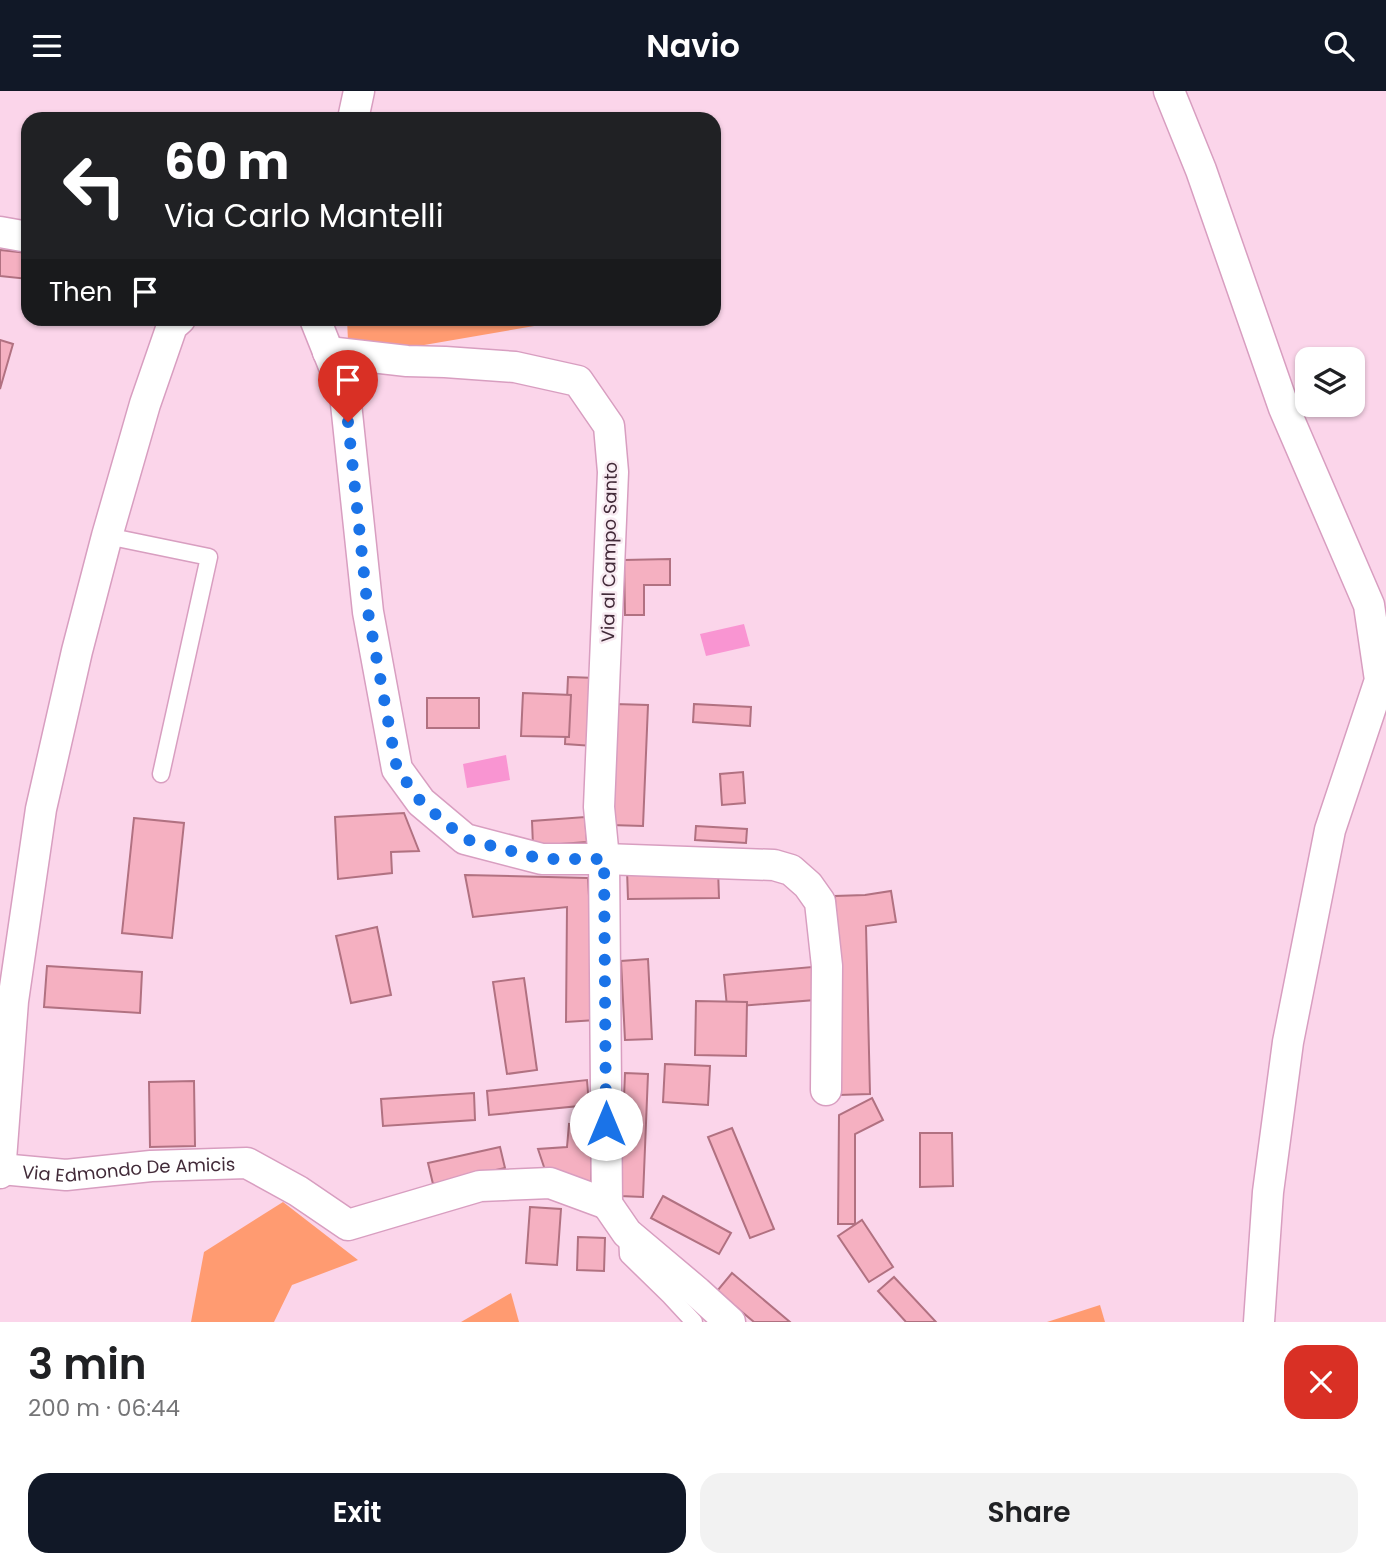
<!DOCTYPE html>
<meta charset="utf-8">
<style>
body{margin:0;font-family:Poppins,sans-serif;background:#f2f2f2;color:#202124;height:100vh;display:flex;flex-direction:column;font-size:26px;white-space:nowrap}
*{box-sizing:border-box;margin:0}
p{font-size:23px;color:#757577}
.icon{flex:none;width:38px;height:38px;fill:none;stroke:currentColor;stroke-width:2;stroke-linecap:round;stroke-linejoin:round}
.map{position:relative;height:1231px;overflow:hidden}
.drawer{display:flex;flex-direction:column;background:#fff;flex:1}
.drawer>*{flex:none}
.hud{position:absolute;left:21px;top:21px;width:700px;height:214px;border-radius:21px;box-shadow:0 2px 5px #0004;background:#202124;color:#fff;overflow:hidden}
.controls{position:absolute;left:1295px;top:256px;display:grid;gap:14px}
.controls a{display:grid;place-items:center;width:70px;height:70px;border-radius:14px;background:#fff;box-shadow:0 2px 5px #0004;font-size:35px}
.pin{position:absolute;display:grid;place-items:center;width:60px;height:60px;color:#fff;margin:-72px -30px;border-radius:50% 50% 50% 0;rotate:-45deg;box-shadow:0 0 7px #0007}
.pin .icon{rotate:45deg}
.me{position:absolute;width:77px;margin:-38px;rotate:0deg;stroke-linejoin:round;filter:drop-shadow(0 0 5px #0008)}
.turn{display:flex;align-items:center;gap:24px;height:147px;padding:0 28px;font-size:32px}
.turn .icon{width:91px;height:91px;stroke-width:2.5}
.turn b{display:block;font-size:49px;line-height:60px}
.then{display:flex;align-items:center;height:66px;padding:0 28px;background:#0003;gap:14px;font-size:26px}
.round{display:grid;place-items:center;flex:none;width:74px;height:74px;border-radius:21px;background:#f2f2f2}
.summary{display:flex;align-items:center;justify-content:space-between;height:119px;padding:0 28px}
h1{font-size:42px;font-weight:600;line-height:52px}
.cta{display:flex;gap:14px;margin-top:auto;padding:14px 28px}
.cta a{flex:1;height:80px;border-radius:21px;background:#111827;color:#fff;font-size:28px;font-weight:600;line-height:80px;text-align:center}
.cta a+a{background:#f2f2f2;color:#202124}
header{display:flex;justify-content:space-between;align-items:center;height:91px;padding:0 28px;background:#111827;color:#fff;font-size:32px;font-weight:600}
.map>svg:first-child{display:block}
.green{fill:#ff9b71}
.water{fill:#f995d2}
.building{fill:#f5b0c1;stroke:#b17181;stroke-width:2}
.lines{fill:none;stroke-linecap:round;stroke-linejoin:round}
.service-casing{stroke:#d89ec0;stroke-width:19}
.minor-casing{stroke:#d89ec0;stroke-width:33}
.service{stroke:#fff;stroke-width:16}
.minor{stroke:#fff;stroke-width:30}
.route{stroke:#1a73e8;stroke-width:12;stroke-dasharray:0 21.6}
.labels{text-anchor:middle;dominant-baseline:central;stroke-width:5;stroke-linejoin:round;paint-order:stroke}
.street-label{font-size:18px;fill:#422b39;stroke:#f8ebf2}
</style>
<header><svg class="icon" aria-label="menu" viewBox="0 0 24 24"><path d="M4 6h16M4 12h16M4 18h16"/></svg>Navio<svg class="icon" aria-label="search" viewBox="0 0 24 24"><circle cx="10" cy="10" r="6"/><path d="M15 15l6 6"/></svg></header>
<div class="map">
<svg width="1386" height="1231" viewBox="0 0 1386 1231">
<rect width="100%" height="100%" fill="#fbd5ea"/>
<g class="green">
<path d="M347,228h228l-180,31 -47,-9z"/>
<path d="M283,1111l75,58 -66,25 -18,37h-83l13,-70z"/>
<path d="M511,1202l8,29h-58z"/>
<path d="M1100,1214l5,17h-58z"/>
</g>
<g class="water">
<path d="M744,533l6,22 -44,10 -6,-22z"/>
<path d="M506,664l4,25 -43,8 -4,-24z"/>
</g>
<g class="building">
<path d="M0,159l28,3v26l-28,-3z"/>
<path d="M0,249l13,4 -13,45z"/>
<path d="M670,468v26h-26v30h-19l-1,-55z"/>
<path d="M568,586l28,1 -3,68 -28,-2z"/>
<path d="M523,602l48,2 -2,42 -48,-1z"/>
<rect x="427" y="607" width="52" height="30"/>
<path d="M615,613l33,1 -5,121 -33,-1z"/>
<path d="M694,613l57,3 -1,19 -57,-4z"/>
<path d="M743,681l2,31 -23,2 -2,-31z"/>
<path d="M404,722l15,38 -28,1 1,21 -54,6 -3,-62z"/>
<path d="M585,726l2,25 -54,4 -1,-25z"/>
<path d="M134,727l50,5 -12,115 -50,-5z"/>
<path d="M696,735l51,3 -1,14 -51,-3z"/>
<path d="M718,778l1,29 -91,1 -1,-29z"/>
<path d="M465,784l123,3 8,142 -30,2 1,-115 -94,10z"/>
<path d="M891,800l5,31 -30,4 4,168 -31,1 -4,-199 30,-1z"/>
<path d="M377,836l14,68 -40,8 -15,-67z"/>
<path d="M648,868l4,80 -27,1 -4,-79z"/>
<path d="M47,875l95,6 -2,41 -96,-6z"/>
<path d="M812,876l3,33 -88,7 -3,-32z"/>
<path d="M524,887l13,92 -30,4 -14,-92z"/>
<path d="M696,910l51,1 -1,54 -51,-1z"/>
<path d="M665,973l45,2 -2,39 -45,-3z"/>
<path d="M625,982l23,1 -5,123 -23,-1z"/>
<path d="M587,989l2,25 -100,10 -2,-24z"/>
<path d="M194,990l1,65 -45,1 -1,-65z"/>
<path d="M474,1002l1,27 -92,6 -2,-27z"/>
<path d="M872,1007l11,22 -28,14v90h-17l1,-109z"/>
<path d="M569,1033l23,6 -1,52 -45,-9 -8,-24 29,-2z"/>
<path d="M732,1037l42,101 -24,9 -42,-101z"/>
<path d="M920,1042h32l1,53 -33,1z"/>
<path d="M500,1056l5,21 -72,16 -5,-21z"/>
<path d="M663,1105l68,37 -12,21 -68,-36z"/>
<path d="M530,1116l31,2 -4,56 -31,-2z"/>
<path d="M862,1129l31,47 -24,15 -31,-46z"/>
<path d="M578,1146l27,1 -1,33 -27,-1z"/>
<path d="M732,1182l58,49h-36l-37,-31z"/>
<path d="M894,1186l42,45h-30l-28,-31z"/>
</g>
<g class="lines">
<g class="service-casing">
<g id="service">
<path d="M107,445l102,21 -48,217"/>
<path d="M627,1142l1,22 42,41 24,26"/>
</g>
</g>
<g class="minor-casing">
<g id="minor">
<path d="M1169,0l32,79 83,238 85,197 11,75 -50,150 -42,212 -20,150 -9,130"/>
<path d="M353,28l6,-28"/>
<path d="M0,141l28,5"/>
<path d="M315,228l30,75 23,218 29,157 24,33 44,37 77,20h62l170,6 17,5 17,15 12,17 7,64 -1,124"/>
<path d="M328,261l79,9 38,1 70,5 63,14 31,45 4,46 -14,335 5,52 3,345"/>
<path id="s1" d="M1,1078l65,6 85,-9 96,-3 51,28 50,34 132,-39 70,-3 57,21"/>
<path d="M0,1082l13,-172 28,-192 36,-158 30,-115 38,-132 27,-78 8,-7"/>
<path d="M607,1113l20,29 70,59 33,30"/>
</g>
</g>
<use href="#service" class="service"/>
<use href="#minor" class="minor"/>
</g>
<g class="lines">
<path class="route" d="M348,331l20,190 29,157 24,33 44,37 77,20h62l2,265"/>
</g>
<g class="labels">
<g class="street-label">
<text transform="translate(609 461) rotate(-89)">Via al Campo Santo</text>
<text stroke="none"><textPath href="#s1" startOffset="128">Via Edmondo De Amicis</textPath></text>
</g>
</g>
</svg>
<div class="controls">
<a><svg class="icon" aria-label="layers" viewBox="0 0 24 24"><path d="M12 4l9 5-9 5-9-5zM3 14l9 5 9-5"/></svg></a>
</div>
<div class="pin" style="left:348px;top:331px;background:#d93025"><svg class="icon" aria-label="arrive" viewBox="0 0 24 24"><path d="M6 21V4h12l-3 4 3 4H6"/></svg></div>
<svg class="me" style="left:606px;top:1033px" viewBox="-20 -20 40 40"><circle r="19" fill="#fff"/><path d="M0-13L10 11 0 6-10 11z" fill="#1a73e8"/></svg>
<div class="hud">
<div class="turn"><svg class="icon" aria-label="left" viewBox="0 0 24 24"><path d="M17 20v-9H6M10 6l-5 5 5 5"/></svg><div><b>60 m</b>Via Carlo Mantelli</div></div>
<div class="then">Then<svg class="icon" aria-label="arrive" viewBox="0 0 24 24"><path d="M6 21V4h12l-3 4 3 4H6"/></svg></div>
</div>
</div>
<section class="drawer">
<div class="summary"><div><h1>3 min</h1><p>200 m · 06:44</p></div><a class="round" style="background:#d93025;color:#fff"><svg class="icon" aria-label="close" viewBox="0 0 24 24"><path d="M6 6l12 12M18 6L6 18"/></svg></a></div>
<div class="cta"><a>Exit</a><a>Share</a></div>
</section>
